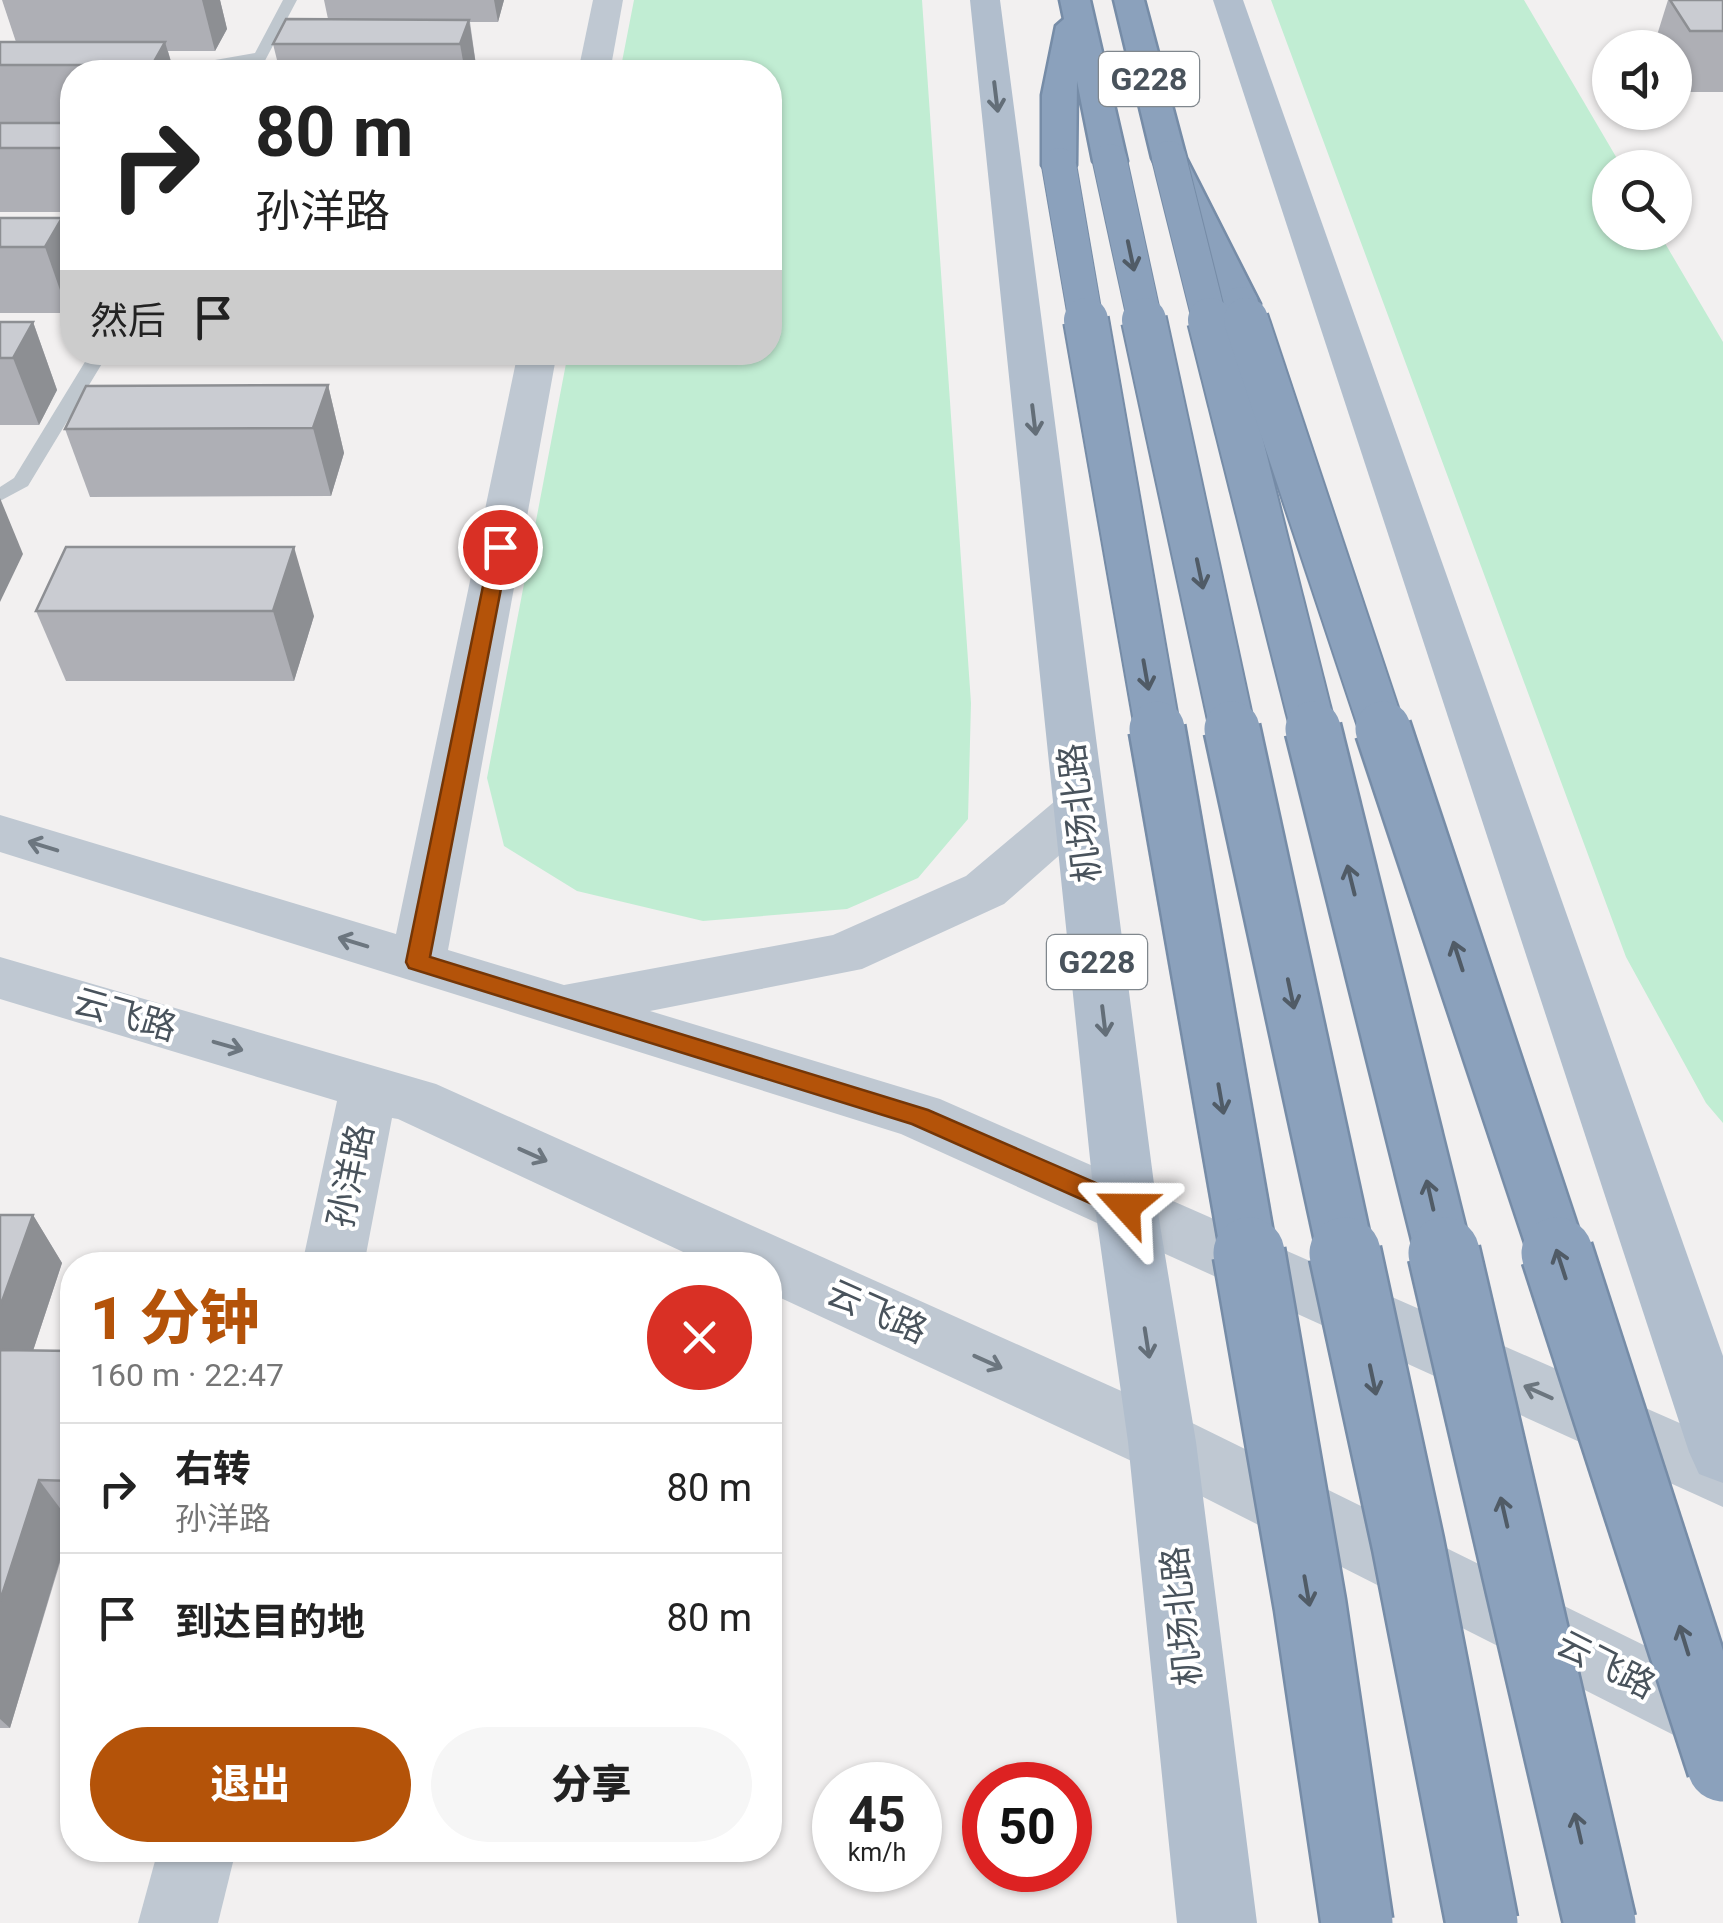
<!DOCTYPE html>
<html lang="zh">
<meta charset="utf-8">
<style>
body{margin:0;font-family:Roboto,"Noto Sans SC",sans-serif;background:#f6f6f6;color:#222;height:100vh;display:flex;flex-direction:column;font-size:38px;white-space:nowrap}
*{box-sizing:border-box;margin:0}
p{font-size:32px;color:#767676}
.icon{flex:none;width:55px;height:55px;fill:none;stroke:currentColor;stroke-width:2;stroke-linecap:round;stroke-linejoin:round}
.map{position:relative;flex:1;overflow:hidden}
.drawer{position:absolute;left:60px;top:1252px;width:722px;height:610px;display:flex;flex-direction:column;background:#fff;border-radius:40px;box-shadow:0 2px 8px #0004}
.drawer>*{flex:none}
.guide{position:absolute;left:60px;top:60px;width:722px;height:305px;border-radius:40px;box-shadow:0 2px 8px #0004;background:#fff;color:#222;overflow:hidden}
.fabs{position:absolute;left:1592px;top:30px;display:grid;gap:20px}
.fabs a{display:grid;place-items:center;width:100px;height:100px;border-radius:50%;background:#fff;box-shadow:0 2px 8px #0004;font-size:50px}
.speed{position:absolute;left:812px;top:1762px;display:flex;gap:20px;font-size:50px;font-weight:700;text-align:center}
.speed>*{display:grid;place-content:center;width:130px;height:130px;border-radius:50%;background:#fff;box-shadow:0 2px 8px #0004;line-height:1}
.speed small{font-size:25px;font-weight:400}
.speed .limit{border:15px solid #d22;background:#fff;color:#111}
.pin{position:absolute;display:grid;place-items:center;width:85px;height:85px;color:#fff;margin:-42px;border:5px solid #fff;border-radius:50%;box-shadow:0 2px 10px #0007}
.me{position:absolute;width:110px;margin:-55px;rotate:294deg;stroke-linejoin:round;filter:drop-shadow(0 0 8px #0008)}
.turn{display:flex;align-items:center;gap:35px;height:210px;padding:0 30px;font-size:45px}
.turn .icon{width:130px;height:130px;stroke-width:2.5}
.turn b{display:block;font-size:70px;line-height:85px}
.then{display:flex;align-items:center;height:95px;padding:0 30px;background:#0003;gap:20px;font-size:38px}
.round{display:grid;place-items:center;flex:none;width:105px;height:105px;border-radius:52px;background:#f6f6f6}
.head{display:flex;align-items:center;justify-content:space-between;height:170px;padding:0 30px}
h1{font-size:60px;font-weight:800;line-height:75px;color:#b45309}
.primary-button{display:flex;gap:20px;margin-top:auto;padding:20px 30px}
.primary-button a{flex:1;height:115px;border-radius:60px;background:#b45309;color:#fff;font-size:40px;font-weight:800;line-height:115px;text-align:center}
.primary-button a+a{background:#f6f6f6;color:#222}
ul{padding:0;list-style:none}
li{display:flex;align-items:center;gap:30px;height:130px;padding:0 30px;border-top:2px solid #e0e0e0}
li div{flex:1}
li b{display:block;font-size:38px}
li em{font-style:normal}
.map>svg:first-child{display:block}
.green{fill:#c1edd3}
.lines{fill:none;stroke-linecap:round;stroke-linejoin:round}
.highway-casing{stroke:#768ca7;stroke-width:5}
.lane{fill:#bfc7ce;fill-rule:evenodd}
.secondary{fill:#bfc8d2;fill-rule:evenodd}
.primary{fill:#b1becd;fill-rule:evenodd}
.highway{fill:#8ba1bc;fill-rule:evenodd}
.highway-bridge-far3-casing{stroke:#768ca7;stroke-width:36;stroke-linecap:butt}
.highway-bridge-far2-casing{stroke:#768ca7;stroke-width:48;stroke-linecap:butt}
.highway-bridge-far1-casing{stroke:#768ca7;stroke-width:60;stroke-linecap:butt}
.highway-bridge-casing{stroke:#768ca7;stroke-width:76;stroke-linecap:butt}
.highway-bridge-far3{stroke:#8ba1bc;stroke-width:34}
.highway-bridge-far2{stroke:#8ba1bc;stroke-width:44}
.highway-bridge-far1{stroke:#8ba1bc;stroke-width:55}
.highway-bridge{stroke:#8ba1bc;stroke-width:71}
.wall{fill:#aeafb5}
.shaded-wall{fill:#8d8f93}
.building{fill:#caccd2;stroke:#8d8f93;stroke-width:2.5}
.oneway{stroke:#636e78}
.oneway2{stroke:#505b66}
.oneway3{stroke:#6c767f}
.route{fill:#b45309;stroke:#753606;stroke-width:2.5}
.labels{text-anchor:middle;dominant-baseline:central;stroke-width:8;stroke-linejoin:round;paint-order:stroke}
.shield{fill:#fff;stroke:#80878d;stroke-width:2.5}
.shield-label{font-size:32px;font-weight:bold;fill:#49535c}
.street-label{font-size:35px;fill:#49535c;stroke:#fff}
</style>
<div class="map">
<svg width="1723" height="1923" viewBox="0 0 1723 1923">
<rect width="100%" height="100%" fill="#f2f0f0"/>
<g class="green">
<path d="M634,0h288l49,703 -3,116 -50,59 -71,31 -144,12 -126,-30 -73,-45 -17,-68 81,-425 202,-1v-280h-150z"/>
<path d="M1271,0h253l98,167 -12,1v64l49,1 64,109v781l-17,-20 -80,-146z"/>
</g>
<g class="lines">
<g class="highway-casing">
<g id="highway">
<path d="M1060,0h30l37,161 -5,7 -12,3 -12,-3 -5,-7 -16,-80 -1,84 -5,7 -12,3 -12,-3 -5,-7v-70l14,-69 8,-7z"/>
<path d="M1114,0h30l42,158 74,146 -6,8 -13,3 -13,-3 -6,-8 -70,-146z"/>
</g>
</g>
<g class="lane">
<path d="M283,0h14l-38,72h-12l3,-10 -52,9 -61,-1 -7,-4 7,-4 61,1 57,-10z"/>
<path d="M91,352h18l-81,134 -28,15v-14l14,-9z"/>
</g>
<g class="secondary">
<path d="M593,0h30l-13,72h-32z"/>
<path d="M518,352h39l-109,598 116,35 269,-50 133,-59 95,-80 18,-5 18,5 8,13 -8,13 -93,82 -142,65 -212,42 290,88 783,343v65l-822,-373 -901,-282v-37l396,119z"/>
<path d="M0,957l436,127 750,336 537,264v76l-585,-296 -368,-171v-28h-59l-313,-146 -6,-1 -28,147h-62l35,-164 -337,-102z"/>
<path d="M158,1850h78l-18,73h-80z"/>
</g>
<g class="primary">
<path d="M970,0h30l157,1207 39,235 61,481h-80l-49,-481 -33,-235z"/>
<path d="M1213,0h30l480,1356v127l-24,-9 -10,-22z"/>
</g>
<use href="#highway" class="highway"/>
<g class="highway-bridge-far3-casing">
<g id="highway-bridge-far3">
<path d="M1169,158l41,164"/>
<path d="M1110,161l35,161"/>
<path d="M1059,165l27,157"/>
<path d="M1241,304l6,18"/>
</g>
</g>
<g class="highway-bridge-far2-casing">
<g id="highway-bridge-far2">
<path d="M1086,320l72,412"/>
<path d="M1144,320l89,412"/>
<path d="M1210,320l104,412"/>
<path d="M1246,320l137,412"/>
</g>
</g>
<g class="highway-bridge-far1-casing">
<g id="highway-bridge-far1">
<path d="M1157,729l92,526"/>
<path d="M1232,729l114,526"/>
<path d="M1313,729l131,526"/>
<path d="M1383,729l175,526"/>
</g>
</g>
<g class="highway-bridge-casing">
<g id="highway-bridge">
<path d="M1249,1253l61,352 47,318"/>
<path d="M1345,1253l63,291 74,379"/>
<path d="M1444,1253l156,670"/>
<path d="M1557,1253l166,513"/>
</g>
</g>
<use href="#highway-bridge-far3" class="highway-bridge-far3"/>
<use href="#highway-bridge-far2" class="highway-bridge-far2"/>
<use href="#highway-bridge-far1" class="highway-bridge-far1"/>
<use href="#highway-bridge" class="highway-bridge"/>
</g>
<g class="wall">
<path d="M2,0h218l7,29 -12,22h-47l6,21h-102v140h-72v-170h16z"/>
<path d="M324,0h180l-6,22h-28l7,50h-197l-7,-28 55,-25z"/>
<path d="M1668,0h55v92h-48v-44h-22z"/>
<path d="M0,218l72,30v58l-4,7h-68z"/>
<path d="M0,322h33l24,68 -18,35h-39z"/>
<path d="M173,352h222v2l-221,1z"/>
<path d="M328,385l16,68 -13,43 -241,1 -25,-68z"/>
<path d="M66,547l248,69 -20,65h-228l-30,-70z"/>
<path d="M0,1215h33l29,48 -29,88h39v172l-62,205h-10z"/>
</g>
<g class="shaded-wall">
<path d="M202,0h18l7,29 -12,22z"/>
<path d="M494,0h10l-6,22z"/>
<path d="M469,20l8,52h-12l-5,-28z"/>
<path d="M165,42l9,30h-20l-2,-7z"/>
<path d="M62,218l10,30v58l-4,7 -23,-66z"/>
<path d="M33,322l24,68 -18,35 -26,-67z"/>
<path d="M328,385l16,68 -13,43 -18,-68z"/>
<path d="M0,498l23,56 -23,48z"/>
<path d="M294,547l20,69 -20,65 -21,-70z"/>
<path d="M33,1215l29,48 -44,133 -18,-24v-65z"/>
<path d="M39,1480l32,43 -61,205 -10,-9v-118z"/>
</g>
<g class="building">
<path d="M1670,0h53v31h-33z"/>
<path d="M286,19l183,1 -9,24h-187z"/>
<path d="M0,42h165l-13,23h-152z"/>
<rect x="0" y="123" width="72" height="25"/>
<path d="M0,218h62l-17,29h-45z"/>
<path d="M0,322h33l-20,36h-13z"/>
<path d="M328,385l-15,43 -248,1 21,-43z"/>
<path d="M66,547h228l-21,64h-237z"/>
<path d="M0,1215h33l-33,92z"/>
<path d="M0,1350l72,1v130l-33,-1 -39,121z"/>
</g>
<defs><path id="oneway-shaft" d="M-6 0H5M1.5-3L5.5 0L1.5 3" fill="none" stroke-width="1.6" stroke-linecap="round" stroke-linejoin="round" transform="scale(2.5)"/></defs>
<g class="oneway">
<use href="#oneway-shaft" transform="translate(996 97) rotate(83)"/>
<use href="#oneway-shaft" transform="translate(1034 420) rotate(83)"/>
<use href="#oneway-shaft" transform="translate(1104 1021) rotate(83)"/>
<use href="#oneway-shaft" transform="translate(1147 1343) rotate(81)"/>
</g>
<g class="oneway2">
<use href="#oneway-shaft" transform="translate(1131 256) rotate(78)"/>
<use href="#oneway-shaft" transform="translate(1200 574) rotate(78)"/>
<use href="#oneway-shaft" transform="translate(1146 675) rotate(80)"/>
<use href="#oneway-shaft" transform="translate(1351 880) rotate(-104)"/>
<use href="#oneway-shaft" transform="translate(1458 956) rotate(-108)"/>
<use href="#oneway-shaft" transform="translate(1291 994) rotate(78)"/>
<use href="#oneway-shaft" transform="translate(1221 1099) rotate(80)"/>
<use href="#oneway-shaft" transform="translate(1430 1195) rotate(-103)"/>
<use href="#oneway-shaft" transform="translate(1561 1264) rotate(-108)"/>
<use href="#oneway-shaft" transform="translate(1373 1380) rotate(78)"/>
<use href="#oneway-shaft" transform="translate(1504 1512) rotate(-103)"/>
<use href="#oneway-shaft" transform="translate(1307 1591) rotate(80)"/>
<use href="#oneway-shaft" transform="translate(1684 1640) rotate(-107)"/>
<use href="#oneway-shaft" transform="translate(1578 1828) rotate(-103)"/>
</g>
<g class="oneway3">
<use href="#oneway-shaft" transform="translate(43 846) rotate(-163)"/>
<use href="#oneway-shaft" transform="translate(353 942) rotate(-163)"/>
<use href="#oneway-shaft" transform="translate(228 1046) rotate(16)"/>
<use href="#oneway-shaft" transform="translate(533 1155) rotate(24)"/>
<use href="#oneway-shaft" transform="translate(988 1362) rotate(24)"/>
<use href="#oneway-shaft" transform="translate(1538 1392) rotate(-156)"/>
</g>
<path class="route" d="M500,541l9,6 -79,410 498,153 207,90 3,7 -3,8 -9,3 -9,-3 -205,-91 -503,-156 -3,-6 85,-415z"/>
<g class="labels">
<g class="shield">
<rect x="1099" y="52" width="100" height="54" rx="8"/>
<rect x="1047" y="935" width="100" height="54" rx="8"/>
</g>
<g class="shield-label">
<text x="1149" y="79">G228</text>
<text x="1097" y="962">G228</text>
</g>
<g class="street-label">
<text transform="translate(1080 813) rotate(-97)">机场北路</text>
<text transform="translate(125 1015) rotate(16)">云飞路</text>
<text transform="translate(351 1176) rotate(-78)">孙洋路</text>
<text transform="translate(877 1312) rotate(24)">云飞路</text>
<text transform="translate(1182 1616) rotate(-96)">机场北路</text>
<text transform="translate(1606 1665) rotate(27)">云飞路</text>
</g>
</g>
</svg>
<div class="fabs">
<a><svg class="icon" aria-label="sound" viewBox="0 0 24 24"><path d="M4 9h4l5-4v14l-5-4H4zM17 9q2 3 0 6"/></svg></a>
<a><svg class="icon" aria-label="search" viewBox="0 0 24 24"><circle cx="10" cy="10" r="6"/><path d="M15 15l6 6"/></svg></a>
</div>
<div class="speed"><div>45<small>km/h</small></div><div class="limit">50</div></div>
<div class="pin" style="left:500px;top:547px;background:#d93025"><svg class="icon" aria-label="arrive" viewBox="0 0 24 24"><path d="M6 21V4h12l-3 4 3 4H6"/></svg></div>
<svg class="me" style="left:1126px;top:1207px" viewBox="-20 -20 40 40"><path d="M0-17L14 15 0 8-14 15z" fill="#b45309" stroke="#fff" stroke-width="4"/></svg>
<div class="guide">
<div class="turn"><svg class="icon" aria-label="right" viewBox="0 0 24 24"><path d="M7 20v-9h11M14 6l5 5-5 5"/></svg><div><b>80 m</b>孙洋路</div></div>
<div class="then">然后<svg class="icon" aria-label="arrive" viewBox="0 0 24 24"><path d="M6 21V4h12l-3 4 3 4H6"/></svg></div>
</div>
<section class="drawer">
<div class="head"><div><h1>1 分钟</h1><p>160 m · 22:47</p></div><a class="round" style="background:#d93025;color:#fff"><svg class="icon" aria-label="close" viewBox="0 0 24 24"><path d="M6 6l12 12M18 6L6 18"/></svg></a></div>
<ul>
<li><svg class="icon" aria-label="right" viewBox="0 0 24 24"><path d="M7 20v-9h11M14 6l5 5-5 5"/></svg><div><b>右转</b><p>孙洋路</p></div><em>80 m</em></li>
<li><svg class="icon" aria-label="arrive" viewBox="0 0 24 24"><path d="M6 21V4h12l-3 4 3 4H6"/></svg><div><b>到达目的地</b></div><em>80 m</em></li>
</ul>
<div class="primary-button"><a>退出</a><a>分享</a></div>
</section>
</div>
